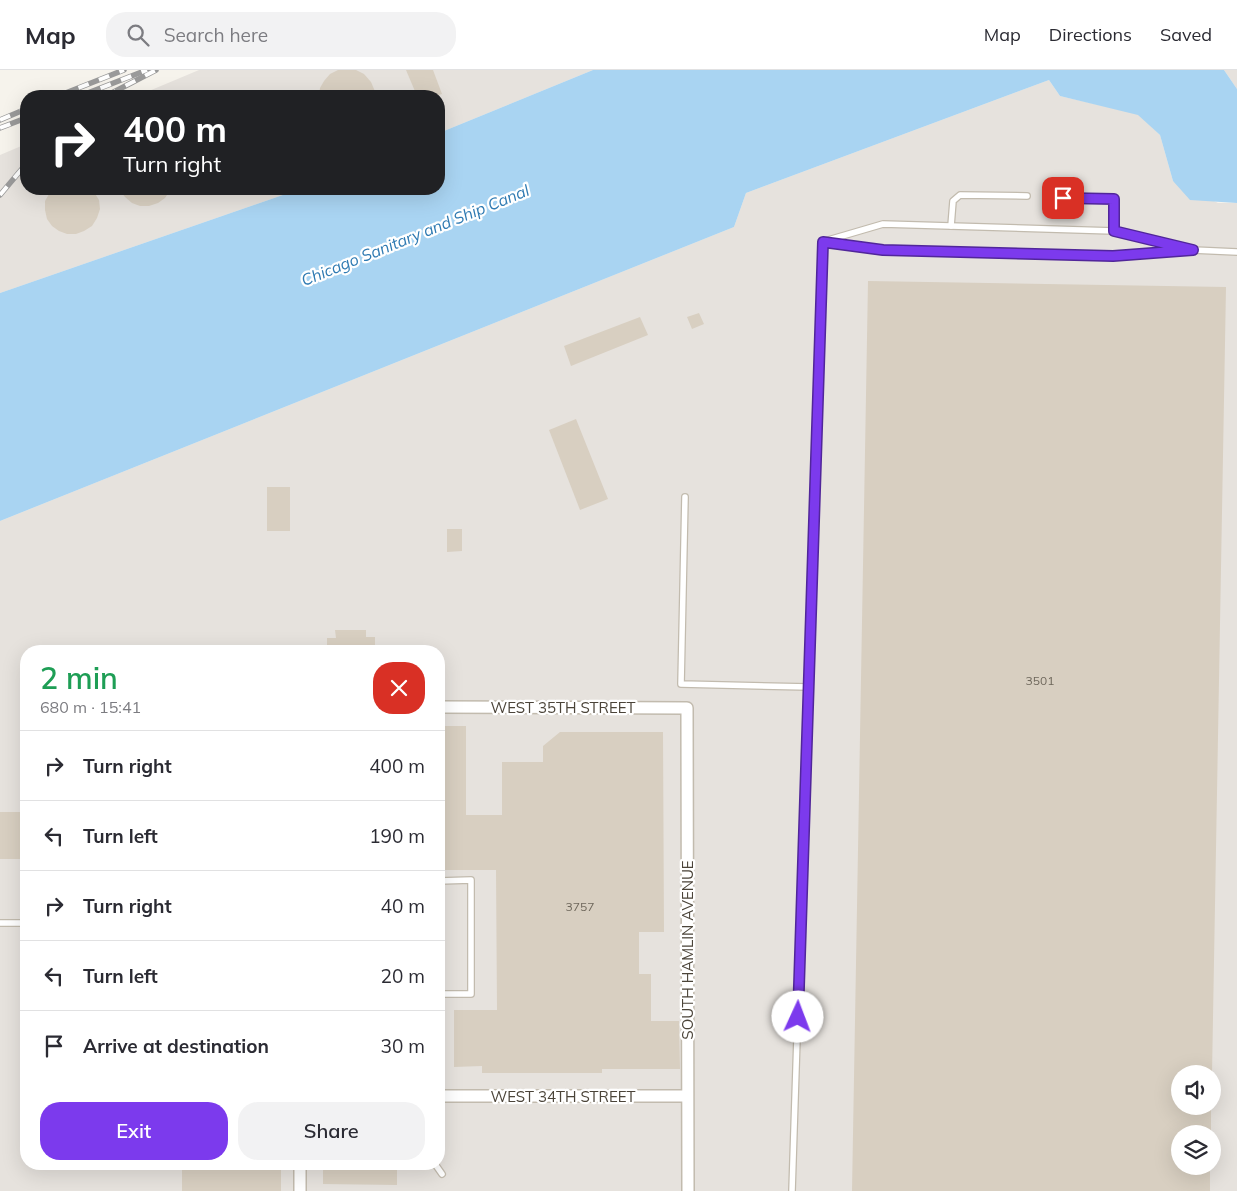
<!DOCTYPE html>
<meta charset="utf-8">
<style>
body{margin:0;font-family:Mulish,sans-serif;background:#f2f2f3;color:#2b2b33;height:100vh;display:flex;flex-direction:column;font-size:19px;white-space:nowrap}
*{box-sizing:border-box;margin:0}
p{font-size:16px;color:#7c7c81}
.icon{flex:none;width:28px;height:28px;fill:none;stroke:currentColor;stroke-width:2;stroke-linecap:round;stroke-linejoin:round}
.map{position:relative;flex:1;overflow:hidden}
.details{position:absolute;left:20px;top:575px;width:425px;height:525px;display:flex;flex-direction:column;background:#fff;border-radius:20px;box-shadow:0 5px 20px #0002}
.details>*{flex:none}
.banner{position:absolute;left:20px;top:20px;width:425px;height:105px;border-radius:20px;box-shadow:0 5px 20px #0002;background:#202124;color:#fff;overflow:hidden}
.controls{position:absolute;left:1171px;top:995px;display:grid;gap:10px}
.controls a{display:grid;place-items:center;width:50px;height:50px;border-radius:50%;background:#fff;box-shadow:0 5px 20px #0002;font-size:25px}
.pin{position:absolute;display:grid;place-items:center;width:42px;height:42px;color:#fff;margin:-21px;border-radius:10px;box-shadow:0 2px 8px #0006}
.me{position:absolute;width:55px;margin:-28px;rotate:2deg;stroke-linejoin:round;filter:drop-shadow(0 0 4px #0008)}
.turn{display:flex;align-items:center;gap:18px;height:105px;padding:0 20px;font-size:22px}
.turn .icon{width:65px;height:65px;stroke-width:2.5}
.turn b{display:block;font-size:35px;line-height:42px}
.round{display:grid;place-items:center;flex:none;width:52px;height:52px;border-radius:20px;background:#f2f2f3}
.overview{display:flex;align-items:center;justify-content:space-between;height:85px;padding:0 20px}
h1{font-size:30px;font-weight:600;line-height:38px;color:#1e9e55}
.primary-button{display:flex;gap:10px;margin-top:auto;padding:10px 20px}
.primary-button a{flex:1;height:58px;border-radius:20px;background:#7c3aed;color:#fff;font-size:20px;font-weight:600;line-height:58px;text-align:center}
.primary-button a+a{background:#f2f2f3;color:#2b2b33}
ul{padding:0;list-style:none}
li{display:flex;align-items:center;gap:15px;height:70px;padding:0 20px;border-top:1px solid #e1e1e2}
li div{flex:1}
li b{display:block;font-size:19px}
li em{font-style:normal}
header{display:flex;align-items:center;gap:30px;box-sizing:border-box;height:70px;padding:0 25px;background:#fff;border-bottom:1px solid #e1e1e2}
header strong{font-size:24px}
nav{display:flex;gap:28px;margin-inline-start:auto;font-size:18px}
.search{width:350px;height:45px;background:#f2f2f3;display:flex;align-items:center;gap:12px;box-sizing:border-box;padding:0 18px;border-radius:20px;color:#7c7c81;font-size:19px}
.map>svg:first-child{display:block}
.industrial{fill:#e6e2dd;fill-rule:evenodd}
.water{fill:#a9d4f2}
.building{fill:#d8cfc1}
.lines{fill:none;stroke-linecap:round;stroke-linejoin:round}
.service-casing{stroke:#c2bbae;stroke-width:8}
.minor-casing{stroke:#c2bbae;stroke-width:14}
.service{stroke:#fff;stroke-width:5.5}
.minor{stroke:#fff;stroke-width:11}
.rail-casing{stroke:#9a9a9a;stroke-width:5.5}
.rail{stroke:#fff;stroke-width:4;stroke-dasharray:11;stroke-linecap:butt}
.route-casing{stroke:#51269a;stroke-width:12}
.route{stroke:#7c3aed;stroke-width:9}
.labels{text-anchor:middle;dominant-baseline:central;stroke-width:4.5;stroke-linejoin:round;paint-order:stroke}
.number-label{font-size:12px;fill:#6e675b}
.street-label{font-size:15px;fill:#4b4439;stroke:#fff}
.water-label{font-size:16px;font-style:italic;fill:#2e7ab2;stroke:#fff}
</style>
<header>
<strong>Map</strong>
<div class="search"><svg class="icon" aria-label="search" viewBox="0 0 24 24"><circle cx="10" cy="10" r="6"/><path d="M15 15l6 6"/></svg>Search here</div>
<nav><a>Map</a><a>Directions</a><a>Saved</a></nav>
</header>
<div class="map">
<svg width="1237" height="1121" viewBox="0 0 1237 1121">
<rect width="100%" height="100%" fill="#f6f3ec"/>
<g class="industrial">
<path d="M199,0h394l-154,63v-37h-302z"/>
<path d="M1224,0h13v19z"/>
<path d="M1049,10l11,16 78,18 22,21 13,46 45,22h19v988h-1237v-670l734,-294 12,-34zM26,581h413v513h-413zM1180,1004h32v32h-32zM1180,1064h32v32h-32z"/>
<path d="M26,74v45h274l-300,104v-138z"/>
</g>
<path class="water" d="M593,0h631l13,19v114l-47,-3 -17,-19 -13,-46 -22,-20 -78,-19 -11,-16 -303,113 -12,34 -734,294v-228l300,-104h139v-56z"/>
<g class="building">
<path d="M338,0h18l8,4 7,8 6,14h-58l1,-8 4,-7 6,-7z"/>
<path d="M406,0h27l9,24 -6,2h-19z"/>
<path d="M52,119h40l7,11 1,9 -3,9 -5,8 -8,5 -8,3h-9l-8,-3 -7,-5 -5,-7 -2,-9v-9z"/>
<path d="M119,119h52l-6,9 -7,5 -9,3h-9l-8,-3 -7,-6z"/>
<path d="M868,211l358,6 -14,787h-32v32h31v28h-31v32h30v25h-358z"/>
<path d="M699,243l5,11 -12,5 -5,-12z"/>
<path d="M640,247l8,18 -77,31 -7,-20z"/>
<path d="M576,349l32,80 -28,11 -31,-80z"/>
<rect x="267" y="417" width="23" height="44"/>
<path d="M447,459h15v22l-15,1z"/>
<path d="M335,560h31v7h9v13l-31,-1v2h-17v-13h9z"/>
<path d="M439,656h27v89h36v-53h41v-16l17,-14h103l1,200h-25v42h12v47h28l1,48h-78v4h-120v-7l-28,1v-57h43l-1,-140h-57z"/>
<rect x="0" y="742" width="26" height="47"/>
<rect x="182" y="1094" width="99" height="27"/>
<path d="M323,1094h74v21l-74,-1z"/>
</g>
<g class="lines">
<g class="service-casing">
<g id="service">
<path d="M1046,127l68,2v32"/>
<path d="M951,156l2,-25 7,-6 67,1"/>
<path d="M825,171l58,-17 231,7 72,18"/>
<path d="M823,172l60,8 230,6 80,-6 44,2"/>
<path d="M685,427l-4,187 128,3"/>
<path d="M439,811l32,-1v114h-32"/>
<path d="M0,853h26"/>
<path d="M435,1094l7,10"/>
<path d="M792,1121l31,-949"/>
</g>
</g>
<g class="minor-casing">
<g id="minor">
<path d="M439,637l248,1 1,483"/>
<path d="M439,1026h248"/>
<path d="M300,1094v27"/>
</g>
</g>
<use href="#service" class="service"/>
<use href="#minor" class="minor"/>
<g class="rail-casing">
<g id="rail">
<path d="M58,26l66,-26"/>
<path d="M80,26l67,-26"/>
<path d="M106,26l50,-26"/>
<path d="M0,50l26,-11"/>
<path d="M0,58l26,-10"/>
<path d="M0,125l26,-31"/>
</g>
</g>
<use href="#rail" class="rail"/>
</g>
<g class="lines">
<g class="route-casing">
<path id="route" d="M798,947l25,-775 60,8 230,6 80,-6 -79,-19v-32l-51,-1"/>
</g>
<use href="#route" class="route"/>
</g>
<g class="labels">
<g class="number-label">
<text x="1040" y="610">3501</text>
<text x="580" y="836">3757</text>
</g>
<g class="street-label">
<text x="563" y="637">WEST 35TH STREET</text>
<text transform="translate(687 880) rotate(-90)">SOUTH HAMLIN AVENUE</text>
<text x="563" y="1026">WEST 34TH STREET</text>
</g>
<g class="water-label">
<text transform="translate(415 165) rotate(-22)">Chicago Sanitary and Ship Canal</text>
</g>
</g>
</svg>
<div class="controls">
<a><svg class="icon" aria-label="sound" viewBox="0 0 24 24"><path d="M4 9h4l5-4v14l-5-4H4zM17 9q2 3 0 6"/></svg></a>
<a><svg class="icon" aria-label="layers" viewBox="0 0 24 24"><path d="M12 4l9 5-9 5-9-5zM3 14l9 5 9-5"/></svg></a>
</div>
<div class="pin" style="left:1063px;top:128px;background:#d93025"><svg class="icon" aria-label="arrive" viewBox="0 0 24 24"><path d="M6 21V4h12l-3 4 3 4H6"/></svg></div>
<svg class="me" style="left:798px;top:947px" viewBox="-20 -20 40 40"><circle r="19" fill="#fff"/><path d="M0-13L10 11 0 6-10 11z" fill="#7c3aed"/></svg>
<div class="banner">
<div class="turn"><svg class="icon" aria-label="right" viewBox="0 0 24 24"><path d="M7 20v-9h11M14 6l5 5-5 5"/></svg><div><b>400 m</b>Turn right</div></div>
</div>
<section class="details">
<div class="overview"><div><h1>2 min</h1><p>680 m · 15:41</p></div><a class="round" style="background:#d93025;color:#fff"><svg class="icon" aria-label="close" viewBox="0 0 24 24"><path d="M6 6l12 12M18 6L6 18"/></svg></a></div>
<ul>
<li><svg class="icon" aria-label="right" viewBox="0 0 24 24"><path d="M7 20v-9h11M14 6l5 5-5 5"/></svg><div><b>Turn right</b></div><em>400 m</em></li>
<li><svg class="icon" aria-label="left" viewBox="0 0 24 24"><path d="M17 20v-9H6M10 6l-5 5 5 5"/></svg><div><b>Turn left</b></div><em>190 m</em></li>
<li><svg class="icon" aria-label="right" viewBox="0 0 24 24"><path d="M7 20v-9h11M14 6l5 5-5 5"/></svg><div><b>Turn right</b></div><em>40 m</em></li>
<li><svg class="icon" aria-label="left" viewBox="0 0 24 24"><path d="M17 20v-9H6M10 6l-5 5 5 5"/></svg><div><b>Turn left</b></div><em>20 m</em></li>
<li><svg class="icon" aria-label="arrive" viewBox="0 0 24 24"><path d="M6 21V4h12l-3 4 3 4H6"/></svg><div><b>Arrive at destination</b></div><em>30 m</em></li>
</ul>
<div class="primary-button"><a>Exit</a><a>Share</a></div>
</section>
</div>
